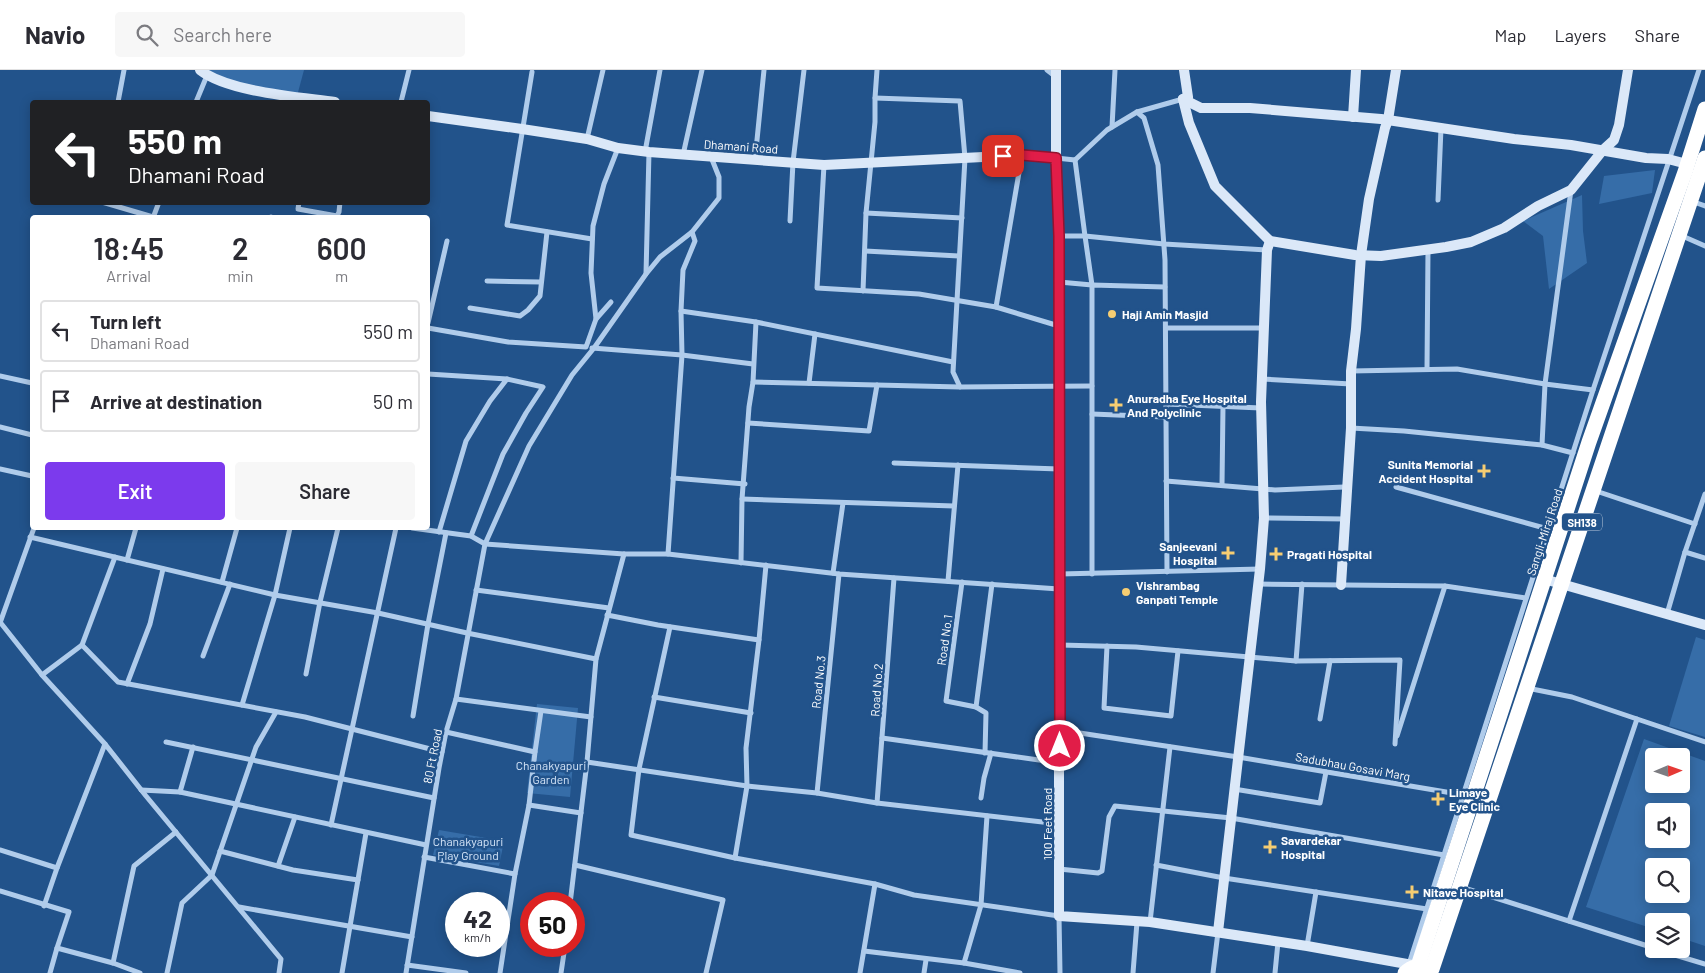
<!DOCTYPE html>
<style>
body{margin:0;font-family:Barlow,sans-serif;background:#f7f7f7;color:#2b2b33;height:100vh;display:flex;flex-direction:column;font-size:19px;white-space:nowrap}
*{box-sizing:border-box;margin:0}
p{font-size:16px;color:#7c7c81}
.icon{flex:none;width:28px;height:28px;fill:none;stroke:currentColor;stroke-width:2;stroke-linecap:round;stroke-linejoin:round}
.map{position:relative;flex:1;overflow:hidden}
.panel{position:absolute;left:30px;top:145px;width:400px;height:315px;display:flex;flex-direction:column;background:#fff;border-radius:5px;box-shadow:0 2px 12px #0003}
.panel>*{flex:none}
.guide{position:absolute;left:30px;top:30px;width:400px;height:105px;border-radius:5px;box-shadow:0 2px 12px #0003;background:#202124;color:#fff;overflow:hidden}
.needle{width:32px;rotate:88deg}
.controls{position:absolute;left:1645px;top:678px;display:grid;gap:10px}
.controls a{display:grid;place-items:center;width:45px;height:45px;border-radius:5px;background:#fff;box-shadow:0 2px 12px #0003;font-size:25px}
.speed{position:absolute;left:445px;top:822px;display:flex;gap:10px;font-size:25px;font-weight:700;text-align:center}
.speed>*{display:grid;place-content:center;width:65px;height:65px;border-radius:50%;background:#fff;box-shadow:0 2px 12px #0003;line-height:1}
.speed small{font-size:12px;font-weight:400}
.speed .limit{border:8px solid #d22;background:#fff;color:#111}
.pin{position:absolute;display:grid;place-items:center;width:42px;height:42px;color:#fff;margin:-21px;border-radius:10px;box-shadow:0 2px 8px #0006}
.me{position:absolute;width:55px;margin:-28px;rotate:0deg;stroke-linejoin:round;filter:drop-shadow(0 0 4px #0008)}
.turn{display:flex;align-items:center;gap:18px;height:105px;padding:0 15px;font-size:22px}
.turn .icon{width:65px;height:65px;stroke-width:2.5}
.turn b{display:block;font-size:35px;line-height:42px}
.eta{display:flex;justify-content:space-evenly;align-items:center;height:85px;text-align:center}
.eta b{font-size:30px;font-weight:600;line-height:35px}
.cta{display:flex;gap:10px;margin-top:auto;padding:10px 15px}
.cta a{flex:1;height:58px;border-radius:5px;background:#7c3aed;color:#fff;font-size:20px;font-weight:600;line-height:58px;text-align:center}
.cta a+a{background:#f7f7f7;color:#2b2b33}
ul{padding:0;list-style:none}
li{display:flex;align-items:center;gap:15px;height:62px;margin:0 10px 8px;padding:0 5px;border:2px solid #e1e1e2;border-radius:5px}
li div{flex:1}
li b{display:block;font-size:19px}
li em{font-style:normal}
header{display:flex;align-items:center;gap:30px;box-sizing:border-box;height:70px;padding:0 25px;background:#fff;border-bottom:1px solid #e1e1e2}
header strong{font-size:24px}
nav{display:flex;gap:28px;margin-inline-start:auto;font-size:18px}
.search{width:350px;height:45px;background:#f7f7f7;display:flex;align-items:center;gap:12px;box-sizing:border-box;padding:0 18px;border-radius:5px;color:#7c7c81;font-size:19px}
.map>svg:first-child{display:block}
.green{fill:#366da8;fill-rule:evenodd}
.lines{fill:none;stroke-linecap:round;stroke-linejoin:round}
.street{stroke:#b0cceb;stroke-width:5}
.secondary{stroke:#dbe8f8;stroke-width:10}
.highway{stroke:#fff;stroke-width:15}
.route-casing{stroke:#92132f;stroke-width:12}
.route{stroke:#e11d48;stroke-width:9}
.poi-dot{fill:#f6cd72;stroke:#22538b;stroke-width:2}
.labels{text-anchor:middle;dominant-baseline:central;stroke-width:5;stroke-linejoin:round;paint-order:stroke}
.shield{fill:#22538b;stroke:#bdcbdc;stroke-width:1}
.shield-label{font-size:11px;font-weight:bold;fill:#fff}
.street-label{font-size:12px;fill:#fff;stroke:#22538b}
.poi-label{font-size:12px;font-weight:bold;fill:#fff;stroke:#22538b;text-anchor:start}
.park-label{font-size:12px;fill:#d5e5f8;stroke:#22538b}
</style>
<header>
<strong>Navio</strong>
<div class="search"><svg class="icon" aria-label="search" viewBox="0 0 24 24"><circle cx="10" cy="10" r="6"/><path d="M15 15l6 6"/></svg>Search here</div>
<nav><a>Map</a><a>Layers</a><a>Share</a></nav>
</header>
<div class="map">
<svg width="1705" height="903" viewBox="0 0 1705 903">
<rect width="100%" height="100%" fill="#22538b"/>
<g class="green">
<path d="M209,0h95l-7,26 -90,-21z"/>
<path d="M1655,100l-3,23 -53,11 5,-28z"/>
<path d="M1582,125l1,36 4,32 -38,26 -6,-53 -20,-15z"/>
<path d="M1696,567l9,3v97l-36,-11z"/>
<path d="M537,634l41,4 -8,89 -43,-4z"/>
<path d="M1644,669l61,22v185l-24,-8v-17h-27v8l-68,-22zM1681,686v28h-27v-28zM1681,741v28h-27v-28zM1681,796v28h-27v-28z"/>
<path d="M439,760l65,11 -5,25 -66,-11z"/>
</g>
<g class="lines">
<g class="street">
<path d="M1047,0l9,7"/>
<path d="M532,2l-25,153 85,14"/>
<path d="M875,28l85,3 5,57 -12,214 7,15 132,-1"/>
<path d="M118,32l6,-32"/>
<path d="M196,32l12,-29"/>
<path d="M401,32l8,-32"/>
<path d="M1137,42l7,6 14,47 7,95 2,312"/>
<path d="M1112,57l3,-57"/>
<path d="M587,69l16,-69"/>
<path d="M645,82l15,-82"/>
<path d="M683,85l19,-85"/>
<path d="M1022,85l-26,152 63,19"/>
<path d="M1056,88l19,2"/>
<path d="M755,90l9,-90"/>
<path d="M1075,90l10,76 79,8 103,6"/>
<path d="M1075,90l32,-30 30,-18 46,-13"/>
<path d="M824,95l-7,123 102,6 77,13"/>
<path d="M1438,130l3,-72"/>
<path d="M1691,131l14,5"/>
<path d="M102,132l51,15"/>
<path d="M299,132l-1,7 39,7 2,-4 1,-10"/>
<path d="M866,143l96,5"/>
<path d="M153,148l6,-16"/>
<path d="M271,148v-1"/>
<path d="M790,151l3,-59 11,-92"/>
<path d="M1680,165l25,11"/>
<path d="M865,181l94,5"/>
<path d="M646,204l3,-122"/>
<path d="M487,211l54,1"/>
<path d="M1059,212l33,3 -7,-49h-26"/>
<path d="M863,221l3,-78 9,-91v-24l2,-28"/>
<path d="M470,238l50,8 8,-6 12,-14 7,-64"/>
<path d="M681,241l75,11 197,40"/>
<path d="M596,249l15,-17"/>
<path d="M428,253l19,-82"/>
<path d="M428,258l80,14 78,5 10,-28 -5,-46 2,-47 11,-42 14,-36"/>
<path d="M1166,258h98"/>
<path d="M592,278l90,7 71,9"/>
<path d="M1427,299l1,-119"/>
<path d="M1351,301l106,-2 88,15 48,6"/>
<path d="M428,304l79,5 -17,22 -24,40 -27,91"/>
<path d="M0,306l32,7"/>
<path d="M1262,309l89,5"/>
<path d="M753,312l207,5"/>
<path d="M809,313l6,-49"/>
<path d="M1166,334l95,4"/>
<path d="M1092,344l74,3"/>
<path d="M748,353l121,8 8,-46"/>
<path d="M0,357l32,8"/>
<path d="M1351,358l53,3 138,14 31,8"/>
<path d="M1542,375l3,-61 26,-194"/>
<path d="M894,393l165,6"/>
<path d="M0,399l32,7"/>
<path d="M673,408l72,6"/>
<path d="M1166,411l109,9 69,-3"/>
<path d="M1222,415l1,-79"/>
<path d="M1396,417l152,42"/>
<path d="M1596,421l99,33"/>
<path d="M742,429l212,7"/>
<path d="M1264,448l81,1"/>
<path d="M412,458l59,8 14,8 139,10h44l171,20 220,15"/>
<path d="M471,466l32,-82 23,-41 17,-26 -36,-8"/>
<path d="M30,467l245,58 103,18 89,20 129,26"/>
<path d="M1685,482l20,6"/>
<path d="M668,484l14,-199 -1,-44 2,-41 12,-29 -3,-9"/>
<path d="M127,490l9,-32"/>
<path d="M741,493l1,-64 7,-92 4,-25 3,-60"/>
<path d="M833,503l10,-70"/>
<path d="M1060,504l200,-5"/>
<path d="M1092,504v-289l73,2"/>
<path d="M948,511l10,-116"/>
<path d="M222,512l15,-54"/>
<path d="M962,512l-16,119 30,6"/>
<path d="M1258,514l187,2"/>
<path d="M476,520l133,18"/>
<path d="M1667,544l18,-62 20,-58"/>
<path d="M607,545l51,10 101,15"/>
<path d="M0,552l42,53 63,69 41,52 135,163 -2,14"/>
<path d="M0,553l34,-95"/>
<path d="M670,557l-31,142 -8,66 104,23 140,26 39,11 145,21 1,57"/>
<path d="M82,575l33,-88"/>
<path d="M1060,575l76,2 160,14 104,-1 -5,84"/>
<path d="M1107,576l-3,62 67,8 7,-65"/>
<path d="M203,586l27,-72"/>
<path d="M1296,591l6,-77"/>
<path d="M306,604l14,-72 18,-74"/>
<path d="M42,605l40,-30 36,37 187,35 137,35"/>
<path d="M127,614l23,-60 13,-55"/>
<path d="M1527,618l45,9 65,22"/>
<path d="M654,627l97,16"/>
<path d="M456,629l135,18"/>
<path d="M242,635l33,-110 15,-67"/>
<path d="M413,646l15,-92 18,-91"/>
<path d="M1320,649l10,-58"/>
<path d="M1060,660l178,27 226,38"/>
<path d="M446,662l89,20 -6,53 -14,69 -15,99"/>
<path d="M1397,666l48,-150 81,12"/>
<path d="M882,668l178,25"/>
<path d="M166,672l268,56"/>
<path d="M535,682l6,-41"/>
<path d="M985,683l1,-40 -10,-6 16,-123"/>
<path d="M587,692l160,24 70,7 60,10 183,21"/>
<path d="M1234,719l86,14 6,-31"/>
<path d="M141,720l39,2 246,53"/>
<path d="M180,722l13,-45"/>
<path d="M817,723l22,-219"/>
<path d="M981,728l3,-20 7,-25"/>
<path d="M877,733l17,-225"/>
<path d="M529,735l52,8"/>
<path d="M331,755l65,-297"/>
<path d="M0,780l57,18"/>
<path d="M220,781l73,19 65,10"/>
<path d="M424,787l91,17"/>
<path d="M735,788l12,-72 -1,-38 13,-108 7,-75"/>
<path d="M575,795l148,35 -17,73"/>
<path d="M1156,795l68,13 203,31"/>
<path d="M278,796l17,-49"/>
<path d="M1059,799l39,4 4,-2 7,-54 6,-11 116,12 213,37"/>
<path d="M1461,817l193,61"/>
<path d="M0,821l69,21 -12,36"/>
<path d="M570,834l17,-142 9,-103 28,-105"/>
<path d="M44,836l13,-38 48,-124"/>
<path d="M239,837l173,30"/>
<path d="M1569,851l68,-202 68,23"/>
<path d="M1150,852l20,-175"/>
<path d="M1307,876l9,-54"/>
<path d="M1655,879l50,15"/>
<path d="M864,881l100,12 56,10"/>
<path d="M113,893l21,-97 42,-34"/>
<path d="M964,893l17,-58 6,-89"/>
<path d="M1409,894l184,-574 106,-320"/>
<path d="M407,895l59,8"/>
<path d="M50,903l7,-25 56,15 27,10"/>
<path d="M167,903l15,-70 30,-28 44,-128 20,-35"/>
<path d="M342,903l24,-140"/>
<path d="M406,903l33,-205 7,-36 10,-33 29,-155 44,-98 43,-71 22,-27 52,-74 14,-17 32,-25 27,-34v-21l-8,-20"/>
<path d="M561,903l4,-27"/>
<path d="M860,903l15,-89"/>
<path d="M924,903l2,-13"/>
<path d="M1133,903l4,-51"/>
<path d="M1213,903l5,-41"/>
<path d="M1275,903l3,-31"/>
</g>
<g class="secondary">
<path d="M200,0c28,22 99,27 135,32"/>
<path d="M1056,0v88l3,78v680l91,6 157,24 111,20"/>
<path d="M1184,0l4,27 -5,2 6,24 26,63 55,55 85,14 26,1 65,-9 25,-5 33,-14 34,-22 33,-16 32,-40 11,-10 5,-15 9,-55"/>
<path d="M1183,29l18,9h49l131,11 133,20 57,6 75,13 22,1 19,5"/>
<path d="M428,46l94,13 65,10 31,9 31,4 175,13 198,-10 34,3"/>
<path d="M1353,47l3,-47"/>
<path d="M1544,509l161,46"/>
<path d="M1341,515l10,-157v-57l5,-42 5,-74 8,-56 16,-71 3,-8 8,-50"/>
<path d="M1218,862l42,-363 4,-51 -3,-116 6,-152 3,-9"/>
</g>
<g class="highway">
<path d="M1418,896l171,-524 96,-270 20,-63"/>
<path d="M1432,899l273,-811"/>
<path d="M1405,903c6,-6 15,-9 23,-5"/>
</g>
</g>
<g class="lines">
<g class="route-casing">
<path id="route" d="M1003,86l19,-1 34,3 3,78 1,510"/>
</g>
<use href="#route" class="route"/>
</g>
<g class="poi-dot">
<circle cx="1112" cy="244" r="5"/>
<path d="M1113.5 327.5h5v5h5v5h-5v5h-5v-5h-5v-5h5z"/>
<path d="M1481.5 393.5h5v5h5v5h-5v5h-5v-5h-5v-5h5z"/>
<path d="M1225.5 475.5h5v5h5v5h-5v5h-5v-5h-5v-5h5z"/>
<path d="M1273.5 476.5h5v5h5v5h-5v5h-5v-5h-5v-5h5z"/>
<circle cx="1126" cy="522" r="5"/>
<path d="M1435.5 721.5h5v5h5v5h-5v5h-5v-5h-5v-5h5z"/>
<path d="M1267.5 769.5h5v5h5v5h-5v5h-5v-5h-5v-5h5z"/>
<path d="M1409.5 814.5h5v5h5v5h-5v5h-5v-5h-5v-5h5z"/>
</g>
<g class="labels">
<rect class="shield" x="1562" y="443.5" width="40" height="17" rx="4"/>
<g class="shield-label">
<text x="1582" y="452">SH138</text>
</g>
<g class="street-label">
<text transform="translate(741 76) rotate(4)">Dhamani Road</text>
<text transform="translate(1544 462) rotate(-72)">Sangli-Miraj Road</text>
<text transform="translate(944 570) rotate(-82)">Road No.1</text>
<text transform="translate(818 612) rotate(-84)">Road No.3</text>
<text transform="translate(876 620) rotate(-86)">Road No.2</text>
<text transform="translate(432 686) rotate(-79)">80 Ft Road</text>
<text transform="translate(1353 696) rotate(10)">Sadubhau Gosavi Marg</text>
<text transform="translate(1047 754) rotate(-90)">100 Feet Road</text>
</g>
<g class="poi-label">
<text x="1122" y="244">Haji Amin Masjid</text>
<text x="1127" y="328">Anuradha Eye Hospital<tspan x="1127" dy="14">And Polyclinic</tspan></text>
<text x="1473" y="394" text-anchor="end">Sunita Memorial<tspan x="1473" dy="14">Accident Hospital</tspan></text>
<text x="1217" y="476" text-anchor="end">Sanjeevani<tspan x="1217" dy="14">Hospital</tspan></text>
<text x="1287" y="484">Pragati Hospital</text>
<text x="1136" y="515">Vishrambag<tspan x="1136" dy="14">Ganpati Temple</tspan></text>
<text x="1449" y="722">Limaye<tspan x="1449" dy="14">Eye Clinic</tspan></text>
<text x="1281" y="770">Savardekar<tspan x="1281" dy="14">Hospital</tspan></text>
<text x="1423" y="822">Nitave Hospital</text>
</g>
<g class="park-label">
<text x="551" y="695">Chanakyapuri<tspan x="551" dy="14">Garden</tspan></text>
<text x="468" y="771">Chanakyapuri<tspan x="468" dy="14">Play Ground</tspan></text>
</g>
</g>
</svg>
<div class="controls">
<a><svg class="needle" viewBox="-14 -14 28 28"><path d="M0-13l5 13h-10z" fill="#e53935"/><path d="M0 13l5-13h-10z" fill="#7c7c81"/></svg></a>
<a><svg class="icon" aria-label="sound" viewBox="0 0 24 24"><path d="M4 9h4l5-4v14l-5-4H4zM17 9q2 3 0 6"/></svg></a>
<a><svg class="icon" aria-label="search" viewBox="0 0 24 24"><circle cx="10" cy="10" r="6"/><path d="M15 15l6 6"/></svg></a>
<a><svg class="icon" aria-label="layers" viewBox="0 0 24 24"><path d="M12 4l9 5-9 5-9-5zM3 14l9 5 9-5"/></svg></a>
</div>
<div class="speed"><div>42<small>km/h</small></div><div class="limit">50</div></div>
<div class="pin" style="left:1003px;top:86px;background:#d93025"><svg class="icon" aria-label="arrive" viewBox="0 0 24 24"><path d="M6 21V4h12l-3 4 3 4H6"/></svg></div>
<svg class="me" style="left:1060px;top:676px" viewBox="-20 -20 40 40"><circle r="17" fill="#e11d48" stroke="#fff" stroke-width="3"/><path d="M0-11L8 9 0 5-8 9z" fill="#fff"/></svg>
<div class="guide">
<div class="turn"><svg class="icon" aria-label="left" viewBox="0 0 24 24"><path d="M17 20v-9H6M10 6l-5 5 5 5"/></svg><div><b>550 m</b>Dhamani Road</div></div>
</div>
<section class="panel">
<div class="eta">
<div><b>18:45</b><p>Arrival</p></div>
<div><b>2</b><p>min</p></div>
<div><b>600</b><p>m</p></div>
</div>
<ul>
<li><svg class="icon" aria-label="left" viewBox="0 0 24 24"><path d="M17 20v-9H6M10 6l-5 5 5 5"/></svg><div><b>Turn left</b><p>Dhamani Road</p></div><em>550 m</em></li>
<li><svg class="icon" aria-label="arrive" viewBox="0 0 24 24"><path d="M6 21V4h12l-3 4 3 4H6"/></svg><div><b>Arrive at destination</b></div><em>50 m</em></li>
</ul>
<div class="cta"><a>Exit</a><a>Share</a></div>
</section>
</div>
